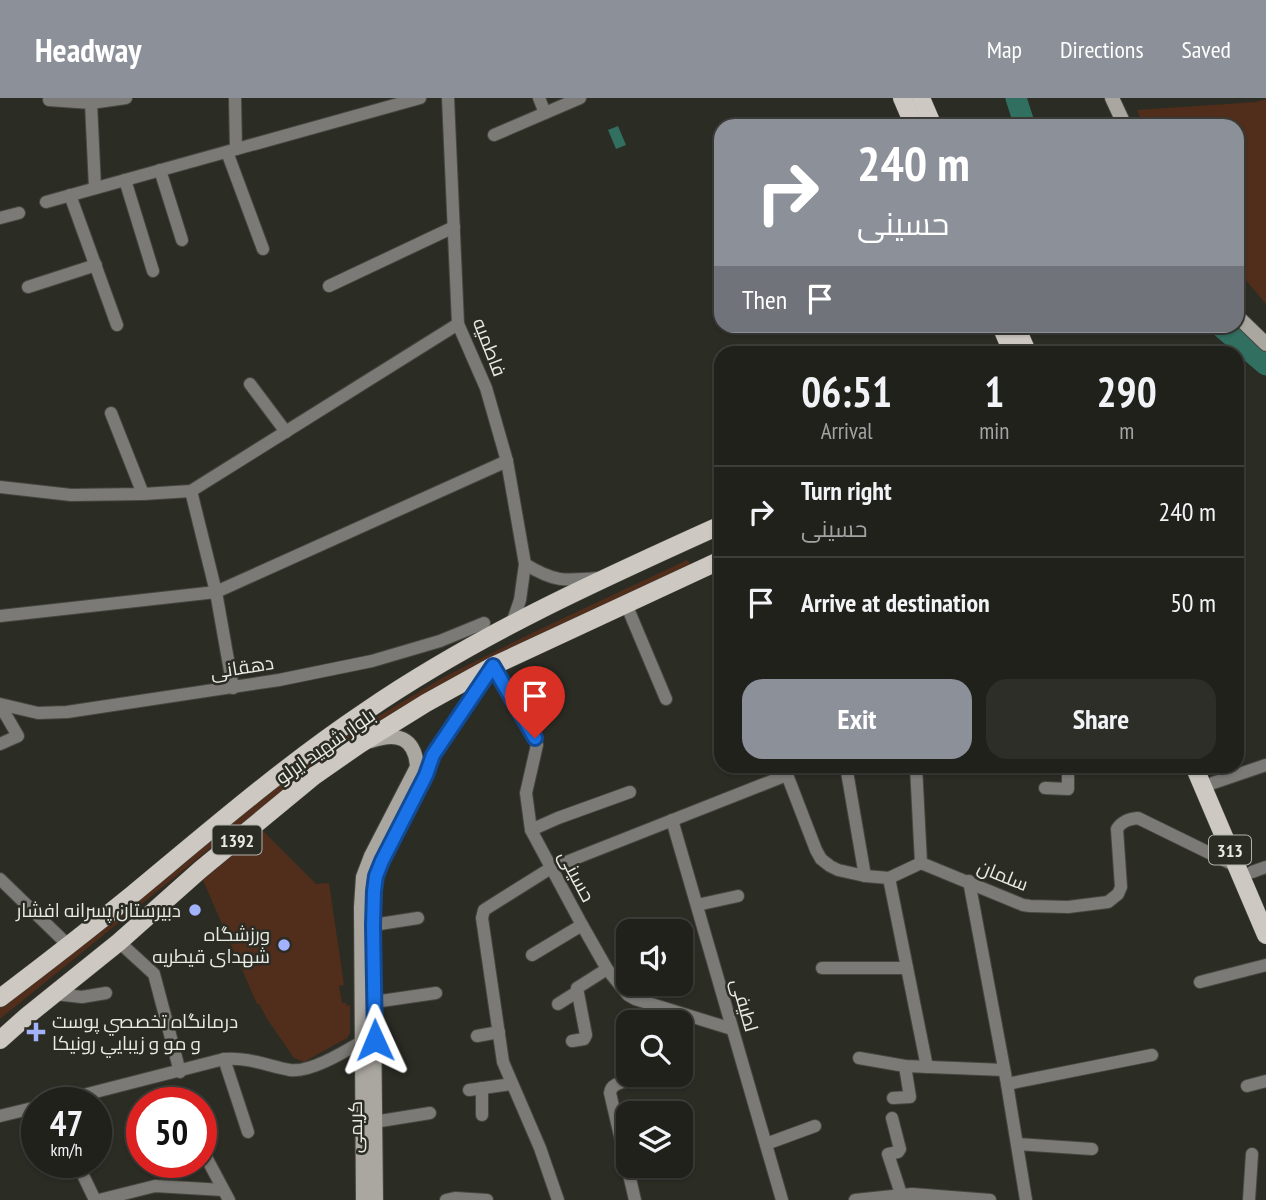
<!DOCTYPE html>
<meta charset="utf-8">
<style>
body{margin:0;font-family:"PT Sans Narrow",Cairo,sans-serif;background:#2d2e28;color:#f1f3f6;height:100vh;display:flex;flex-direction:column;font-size:26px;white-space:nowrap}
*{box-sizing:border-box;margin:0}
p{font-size:23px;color:#a2a3a3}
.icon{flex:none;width:38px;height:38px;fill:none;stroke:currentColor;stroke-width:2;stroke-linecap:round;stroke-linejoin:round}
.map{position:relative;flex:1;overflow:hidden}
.sheet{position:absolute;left:714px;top:248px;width:530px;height:427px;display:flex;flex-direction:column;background:#20211b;border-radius:21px;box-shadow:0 2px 5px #0004,0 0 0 2px #3d3e3a}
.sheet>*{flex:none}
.top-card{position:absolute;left:714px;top:21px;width:530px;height:214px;border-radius:21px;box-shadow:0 2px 5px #0004,0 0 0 2px #3d3e3a;background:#8c9099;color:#fff;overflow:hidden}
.buttons{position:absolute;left:616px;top:821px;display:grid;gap:14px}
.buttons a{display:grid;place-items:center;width:77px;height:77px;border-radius:14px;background:#20211b;box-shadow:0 2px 5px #0004,0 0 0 2px #3d3e3a;font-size:35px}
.speed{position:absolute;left:21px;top:989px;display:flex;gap:14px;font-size:35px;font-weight:700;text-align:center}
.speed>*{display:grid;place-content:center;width:91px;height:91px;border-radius:50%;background:#20211b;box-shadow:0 2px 5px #0004,0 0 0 2px #3d3e3a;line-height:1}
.speed small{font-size:18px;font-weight:400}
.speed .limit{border:10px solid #d22;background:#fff;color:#111}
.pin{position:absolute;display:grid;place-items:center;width:60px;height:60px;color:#fff;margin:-72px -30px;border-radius:50% 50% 50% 0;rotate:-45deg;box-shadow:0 0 7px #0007}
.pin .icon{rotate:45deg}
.me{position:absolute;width:77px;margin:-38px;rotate:359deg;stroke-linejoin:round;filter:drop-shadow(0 0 5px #0008)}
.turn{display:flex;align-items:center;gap:24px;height:147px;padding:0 28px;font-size:32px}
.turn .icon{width:91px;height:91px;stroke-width:2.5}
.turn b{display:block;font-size:49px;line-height:60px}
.then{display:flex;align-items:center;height:66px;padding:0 28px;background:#0003;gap:14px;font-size:26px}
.eta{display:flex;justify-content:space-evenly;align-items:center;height:119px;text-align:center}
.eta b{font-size:42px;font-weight:600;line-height:49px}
.action{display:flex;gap:14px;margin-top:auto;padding:14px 28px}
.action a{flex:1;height:80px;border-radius:21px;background:#8c9099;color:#fff;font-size:28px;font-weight:600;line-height:80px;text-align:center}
.action a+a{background:#2d2e28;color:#f1f3f6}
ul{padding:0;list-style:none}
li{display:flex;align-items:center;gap:21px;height:91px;padding:0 28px;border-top:2px solid #3d3e3a}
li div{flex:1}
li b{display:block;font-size:26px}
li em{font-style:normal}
header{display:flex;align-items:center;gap:42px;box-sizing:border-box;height:98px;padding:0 35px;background:#8c9099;color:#fff}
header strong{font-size:33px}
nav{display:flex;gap:38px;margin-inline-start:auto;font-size:24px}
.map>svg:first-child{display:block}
.green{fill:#512d1b}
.water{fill:#316f61}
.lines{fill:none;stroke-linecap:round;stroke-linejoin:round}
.river{stroke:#316f61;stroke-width:21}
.street-casing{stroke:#46473f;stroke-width:14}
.secondary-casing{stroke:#46473f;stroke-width:16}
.primary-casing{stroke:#46473f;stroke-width:19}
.street{stroke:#7c7a76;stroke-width:12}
.secondary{stroke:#aaa6a0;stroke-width:14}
.primary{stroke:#cdc8c1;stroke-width:18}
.route-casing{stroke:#114b97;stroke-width:18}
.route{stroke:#1a73e8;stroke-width:12}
.poi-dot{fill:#a2b2fd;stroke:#2b2c24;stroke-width:2.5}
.labels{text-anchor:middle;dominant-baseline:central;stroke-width:5;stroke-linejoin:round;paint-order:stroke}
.shield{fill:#2b2c24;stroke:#b1b1ab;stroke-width:2}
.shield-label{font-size:18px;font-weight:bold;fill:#eaeae5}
.street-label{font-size:19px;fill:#eaeae5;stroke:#2b2c24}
.poi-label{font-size:19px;fill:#eaeae5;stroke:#2b2c24;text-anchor:end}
</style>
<header>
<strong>Headway</strong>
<nav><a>Map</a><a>Directions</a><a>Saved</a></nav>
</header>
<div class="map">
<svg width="1266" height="1102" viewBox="0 0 1266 1102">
<rect width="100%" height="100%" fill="#2b2c24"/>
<g class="green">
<path d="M1266,1v205l-29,-34v-144h-94l-6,-16 119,-8z"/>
<path d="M687,462l5,5 -231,109 -88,51 -44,31 -111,86 -218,177v-12l43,-31 253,-204 61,-43 87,-52 88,-44z"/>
<path d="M258,728l58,58 13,-1 15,102 -5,1 3,17h4l1,3 3,-1v28l-3,5 -43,24 -10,-4 -27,-39 -8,-15h-2l-56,-128z"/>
</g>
<path class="water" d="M618,28l8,19 -10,4 -8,-19z"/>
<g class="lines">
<g class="river">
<path d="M1016,0l9,28"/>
<path d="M1220,228l46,39"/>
</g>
<g class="street-casing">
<g id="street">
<path d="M235,0l1,51"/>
<path d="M448,0l10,226 28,64 21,73 18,103 -5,36 -8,23"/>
<path d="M539,0l6,15"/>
<path d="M49,2l42,3 4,85"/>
<path d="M91,5l35,-5"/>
<path d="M494,37l86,-37"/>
<path d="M227,54l36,97"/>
<path d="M160,72l22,70"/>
<path d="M125,82l28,91"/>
<path d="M70,97l47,130"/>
<path d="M46,104l374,-104"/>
<path d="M0,120l19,-5"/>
<path d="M329,188l125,-59"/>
<path d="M28,189l68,-22"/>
<path d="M250,286l36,48"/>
<path d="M111,315l32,81"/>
<path d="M0,389l71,8 72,-1 48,-3 267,-167"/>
<path d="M191,393l25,101 17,96"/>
<path d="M525,466c29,18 39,17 73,14"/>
<path d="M626,506l40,95"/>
<path d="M0,518l216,-24 291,-131"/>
<path d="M493,568l42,72 2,7 -11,48 5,37 51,95 25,44 21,26 7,4 97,30"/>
<path d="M0,606l38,9 29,-1 212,-32 93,-19 68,-20 44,-18"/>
<path d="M0,607l18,31 -18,8"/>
<path d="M846,668l19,110"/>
<path d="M916,668l5,97"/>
<path d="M784,669l32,83 5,9 9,7 8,4 27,6 24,2 32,-15 102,42 7,1 38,1 40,-5 10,-8 3,-7 -4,-58c5,-8 12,-10 21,-11l100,49"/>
<path d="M1213,685l53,-18"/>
<path d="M1045,690l23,1v-23"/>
<path d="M672,722l110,380"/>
<path d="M531,732l27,-12 72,-26"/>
<path d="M1252,774l14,-5"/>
<path d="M889,780l38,189"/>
<path d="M0,781l68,66"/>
<path d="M969,783l38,203 19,116"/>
<path d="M697,807l41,-9"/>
<path d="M373,827l45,-7"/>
<path d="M119,844l35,32 26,98"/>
<path d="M532,857l50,-30"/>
<path d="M822,870h85"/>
<path d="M1200,884l66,-17"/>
<path d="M55,896l27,3 24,-4"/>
<path d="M374,904l62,-9"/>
<path d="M558,906l19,-12"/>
<path d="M477,938l22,-4"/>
<path d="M572,943l12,-2 2,-4 -9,-47 30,-19"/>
<path d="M859,960l46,8 99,4"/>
<path d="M224,961l24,73"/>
<path d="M635,981c-9,3 -24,3 -25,14l25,107"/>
<path d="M1007,986l145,-29"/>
<path d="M1247,988l19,-5"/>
<path d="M482,990v27"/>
<path d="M469,992l43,-6"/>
<path d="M893,1000l17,-1 -5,-31"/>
<path d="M56,1004l168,-43c24,-2 44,7 66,11 20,3 54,-18 71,-28"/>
<path d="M0,1018l37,-9"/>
<path d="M892,1020l8,31 -2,3 -10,2 13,40"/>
<path d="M374,1024l56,-9"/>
<path d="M766,1046l49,-18"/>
<path d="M1017,1046l75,5"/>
<path d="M206,1059l23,43"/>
<path d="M82,1075l13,27"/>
<path d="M99,1102l56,-14 68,4"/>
<path d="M446,1102l9,-2 32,2"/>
<path d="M558,1102l-18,-52 -37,-86 -21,-144 2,-8 67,-42 236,-93"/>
<path d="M855,1102l57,-6 78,6"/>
<path d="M1249,1102l3,-46"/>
</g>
</g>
<g class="secondary-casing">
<g id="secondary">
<path d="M1112,0l13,28"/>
<path d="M1237,218l29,28"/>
<path d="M363,1102l-2,-293 2,-30 8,-21 46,-89c-2,-30 -20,-35 -46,-26"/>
<path d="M376,1102l-3,-275 1,-34 2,-15 6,-15 44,-86 7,-20 58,-87"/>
</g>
</g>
<g class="primary-casing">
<g id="primary">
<path d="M902,0l12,28"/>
<path d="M921,0l12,28"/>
<path d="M1001,228l12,28"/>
<path d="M1016,228l12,28"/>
<path d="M1194,668l72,169"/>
<path d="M0,900c45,-34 90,-69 133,-104 76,-63 151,-128 233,-183 111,-76 233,-131 355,-186"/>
<path d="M0,942l27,-24 92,-74 81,-72 114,-94 46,-32 66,-41 67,-37 228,-106"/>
</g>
</g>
<use href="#street" class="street"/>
<use href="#secondary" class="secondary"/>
<use href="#primary" class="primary"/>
</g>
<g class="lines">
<g class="route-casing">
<path id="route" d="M375,942l-2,-115 1,-34 2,-15 6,-15 44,-86 7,-20 60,-89 42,72"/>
</g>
<use href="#route" class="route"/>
</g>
<g class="poi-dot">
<circle cx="195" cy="812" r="7"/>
<circle cx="284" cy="847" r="7"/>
<path d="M32.5 923.5h7v7h7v7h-7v7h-7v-7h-7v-7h7z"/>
</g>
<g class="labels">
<g class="shield">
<rect x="212.5" y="727.5" width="49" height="29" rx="5"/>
<rect x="1209" y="737.5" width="42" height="29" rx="5"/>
</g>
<g class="shield-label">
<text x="237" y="742">1392</text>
<text x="1230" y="752">313</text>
</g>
<g class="street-label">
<text transform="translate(490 249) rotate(69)">فاطمیه</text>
<text transform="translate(242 569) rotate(-9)">دهقانی</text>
<text transform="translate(325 648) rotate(-35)">بلوار شهید ایرلو</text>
<text transform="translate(1003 777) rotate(22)">سلمان</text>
<text transform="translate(577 778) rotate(62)">حسینی</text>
<text transform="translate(745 907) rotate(74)">لطیفی</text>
<text transform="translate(355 1029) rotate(-90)">کریمی</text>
</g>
<g class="poi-label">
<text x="181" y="812">دبیرستان پسرانه افشار</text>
<text x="270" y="836">ورزشگاه<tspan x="270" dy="22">شهدای قیطریه</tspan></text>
<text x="52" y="923" text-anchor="start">درمانگاه تخصصي پوست<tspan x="52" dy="22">و مو و زيبايي رونيكا</tspan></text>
</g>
</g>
</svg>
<div class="buttons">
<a><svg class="icon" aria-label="sound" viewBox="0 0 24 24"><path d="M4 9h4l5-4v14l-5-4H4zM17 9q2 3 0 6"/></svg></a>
<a><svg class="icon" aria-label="search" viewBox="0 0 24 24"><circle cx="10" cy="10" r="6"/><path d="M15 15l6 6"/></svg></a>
<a><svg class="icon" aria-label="layers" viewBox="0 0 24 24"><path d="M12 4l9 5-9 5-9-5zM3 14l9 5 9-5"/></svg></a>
</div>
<div class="speed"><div>47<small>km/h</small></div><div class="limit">50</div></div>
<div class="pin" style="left:535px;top:640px;background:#d93025"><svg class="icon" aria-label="arrive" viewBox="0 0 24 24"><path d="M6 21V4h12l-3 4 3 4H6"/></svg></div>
<svg class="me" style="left:375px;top:942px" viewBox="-20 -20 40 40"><path d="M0-17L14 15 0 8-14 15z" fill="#1a73e8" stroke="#fff" stroke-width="4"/></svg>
<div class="top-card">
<div class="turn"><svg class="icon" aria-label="right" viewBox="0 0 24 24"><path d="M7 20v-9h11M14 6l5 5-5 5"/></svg><div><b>240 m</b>حسینی</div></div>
<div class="then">Then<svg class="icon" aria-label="arrive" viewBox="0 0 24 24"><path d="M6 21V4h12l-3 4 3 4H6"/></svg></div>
</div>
<section class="sheet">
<div class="eta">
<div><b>06:51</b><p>Arrival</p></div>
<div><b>1</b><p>min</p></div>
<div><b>290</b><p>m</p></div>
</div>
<ul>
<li><svg class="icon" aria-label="right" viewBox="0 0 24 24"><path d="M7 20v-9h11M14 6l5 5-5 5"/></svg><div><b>Turn right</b><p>حسینی</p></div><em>240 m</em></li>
<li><svg class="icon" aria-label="arrive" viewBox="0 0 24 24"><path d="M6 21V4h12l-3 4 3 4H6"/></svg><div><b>Arrive at destination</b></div><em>50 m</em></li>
</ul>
<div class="action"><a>Exit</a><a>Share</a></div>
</section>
</div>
